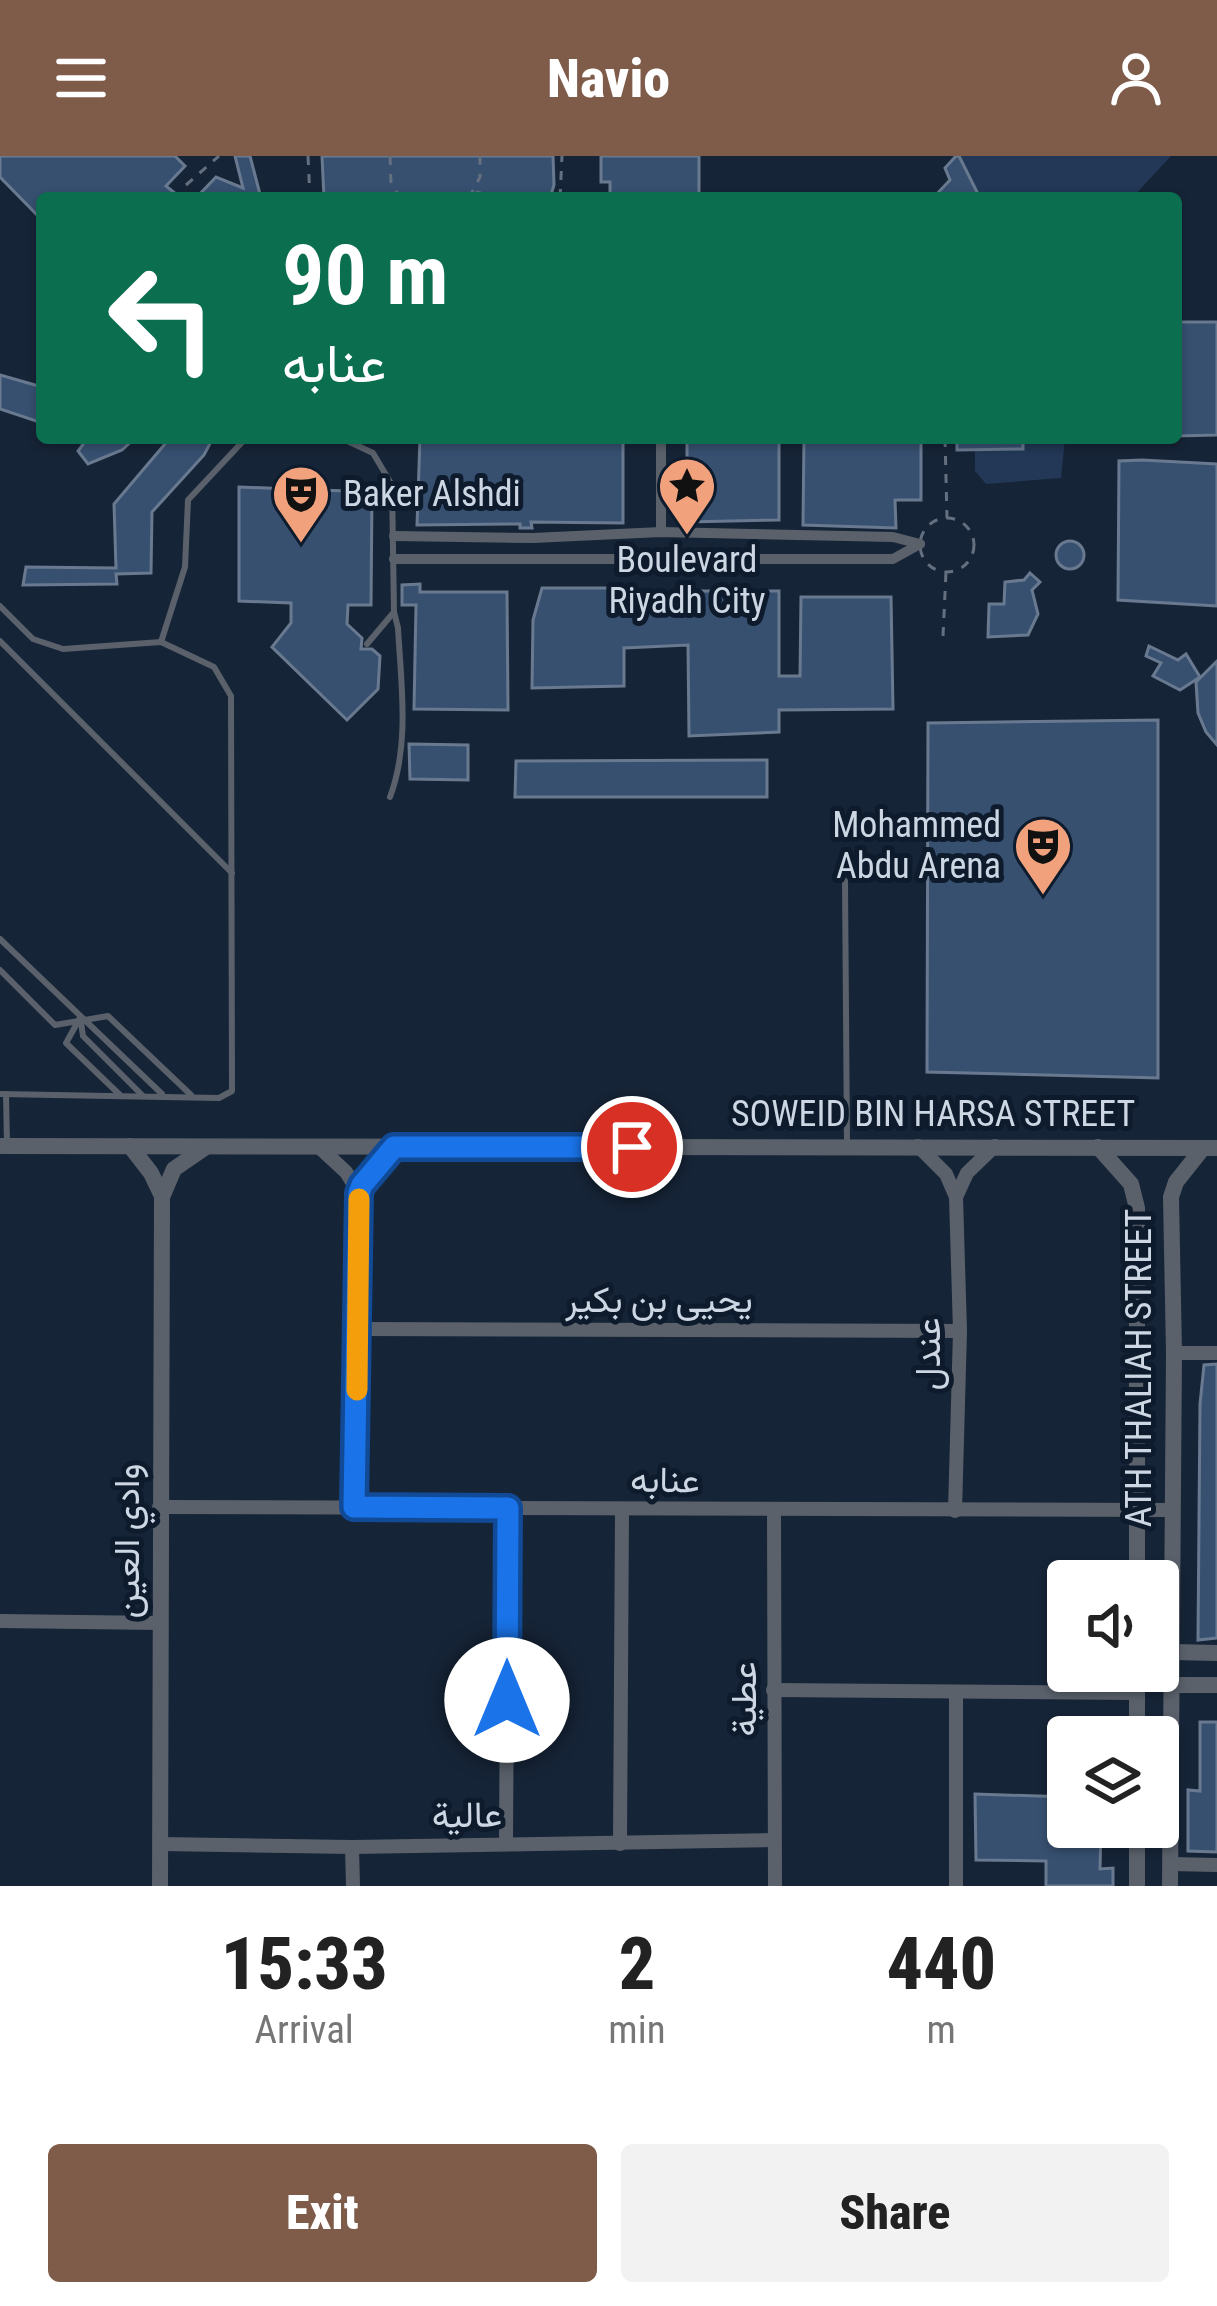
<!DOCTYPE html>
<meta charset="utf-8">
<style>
body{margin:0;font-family:"Roboto Condensed",Vazirmatn,sans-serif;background:#f2f2f2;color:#222;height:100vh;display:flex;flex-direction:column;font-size:45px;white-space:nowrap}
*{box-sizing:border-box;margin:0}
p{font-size:39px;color:#767676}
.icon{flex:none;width:66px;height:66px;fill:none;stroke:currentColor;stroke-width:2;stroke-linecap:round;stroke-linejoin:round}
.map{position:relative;height:1730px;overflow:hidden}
.panel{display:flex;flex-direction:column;background:#fff;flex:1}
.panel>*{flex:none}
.hud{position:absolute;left:36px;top:36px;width:1146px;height:252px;border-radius:12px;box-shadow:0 3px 9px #0004;background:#0b6e4f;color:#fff;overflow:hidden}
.tools{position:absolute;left:1047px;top:1404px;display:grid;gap:24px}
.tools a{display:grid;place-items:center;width:132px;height:132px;border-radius:12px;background:#fff;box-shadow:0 3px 9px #0004;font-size:60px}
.pin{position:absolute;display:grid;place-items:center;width:102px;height:102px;color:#fff;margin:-51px;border:6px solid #fff;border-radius:50%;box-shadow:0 3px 12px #0007}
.me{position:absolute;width:132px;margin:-66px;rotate:0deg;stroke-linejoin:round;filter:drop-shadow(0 0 9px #0008)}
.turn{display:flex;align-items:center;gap:42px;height:252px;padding:0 48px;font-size:54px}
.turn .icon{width:156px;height:156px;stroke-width:2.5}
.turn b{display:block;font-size:84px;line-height:102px}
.eta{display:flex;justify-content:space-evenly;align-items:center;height:204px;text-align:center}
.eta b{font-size:72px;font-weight:800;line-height:84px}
.primary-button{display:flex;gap:24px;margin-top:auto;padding:24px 48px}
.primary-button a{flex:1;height:138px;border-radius:12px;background:#7f5b4a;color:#fff;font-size:48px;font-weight:800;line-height:138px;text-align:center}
.primary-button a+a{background:#f2f2f2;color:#222}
header{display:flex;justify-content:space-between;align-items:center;height:156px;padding:0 48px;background:#7f5b4a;color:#fff;font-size:54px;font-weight:800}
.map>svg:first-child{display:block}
.green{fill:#223856}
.building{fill:#375070;stroke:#697a90;stroke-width:3}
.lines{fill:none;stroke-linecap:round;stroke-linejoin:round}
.path{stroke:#647080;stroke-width:3;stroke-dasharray:9 9;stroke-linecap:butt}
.service{stroke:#5a616b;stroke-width:6}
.pedestrian{stroke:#5a616b;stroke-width:10}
.minor{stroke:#5a616b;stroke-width:14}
.tertiary{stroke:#5a616b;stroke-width:16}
.route-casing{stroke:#114b97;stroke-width:30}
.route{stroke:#1a73e8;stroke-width:21}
.slow{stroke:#f59e0b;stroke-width:21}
.labels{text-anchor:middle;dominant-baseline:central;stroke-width:10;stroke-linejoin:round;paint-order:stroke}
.poi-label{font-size:36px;fill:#cdd7e3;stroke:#0d1b2d;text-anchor:start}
.street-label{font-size:36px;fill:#cdd7e3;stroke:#0d1b2d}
</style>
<header><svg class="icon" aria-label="menu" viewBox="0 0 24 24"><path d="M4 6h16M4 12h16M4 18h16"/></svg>Navio<svg class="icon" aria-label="person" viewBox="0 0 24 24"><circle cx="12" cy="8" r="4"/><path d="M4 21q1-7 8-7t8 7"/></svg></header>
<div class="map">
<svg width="1217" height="1730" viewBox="0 0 1217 1730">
<rect width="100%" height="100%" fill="#162437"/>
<g class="green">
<path d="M959,0h212l-39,42h-152z"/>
<path d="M975,282h90l-4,40 -75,6 -11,-13z"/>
</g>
<g class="building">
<path d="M0,0h175l10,10 -19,20 15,12h-139v22l-42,-43z"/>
<path d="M235,0h15l11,42h-65l20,-21 27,11z"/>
<path d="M322,0h231l1,29 -4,13h-226z"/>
<path d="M601,0h98v42h-89v-16h-9z"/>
<path d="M956,0h3l21,42h-47l17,-18 -5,-12z"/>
<path d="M1176,166h41v113l-41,1z"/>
<path d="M0,219l42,12v36l-42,-14z"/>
<path d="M88,282h47l-13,12 -34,14 -10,-13z"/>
<path d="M170,282h43l-9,17 -52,57 -1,61 -35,1 1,10 -94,1 3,-18 90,1 -2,-64z"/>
<path d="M420,282h203v85l-92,-1 1,6h-12v-4l-103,1z"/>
<path d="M687,282h92v82l-92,2z"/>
<path d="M804,282h117v62h-26l1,28 -93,-3z"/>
<path d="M957,282h66v11l-66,1z"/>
<path d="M1142,304l75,4v142l-99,-6 1,-139z"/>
<path d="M239,331l133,5 -1,113h-23l-1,19 15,14 -1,11h11l8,7 -2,33 -31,31 -75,-73 19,-24v-20l-52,-2z"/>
<circle cx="1070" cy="399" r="14"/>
<path d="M1030,417l10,9 -8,8 6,24 -10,21 -40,2 1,-33h15l1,-22 19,-2z"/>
<path d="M420,428v8h87l1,118 -94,-1 2,-104h-14v-20z"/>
<path d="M542,432h81v12l65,-2v-7h91v85h21l1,-79h90l2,112 -114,1v22l-90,4 -1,-91 -64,3v38l-92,2 1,-68z"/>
<path d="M1149,490l29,14 8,-6 14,23 -20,13 -27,-14 8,-13 -15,-7z"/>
<path d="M1217,505v84l-11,-13 -8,-19 -2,-31z"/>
<path d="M1158,564v358l-231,-6 1,-349z"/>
<path d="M409,588l59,1v35l-58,-1z"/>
<path d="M767,604v37h-252l1,-36z"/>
<path d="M1217,1208v274l-19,2 2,-236 4,-39z"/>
<path d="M1200,1566h17v130l-29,-1v-61l12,1z"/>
<path d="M975,1638l93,3v30h33l-1,42 13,-1v18h-67v-25l-70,-1z"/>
</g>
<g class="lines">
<g class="path">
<path d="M308,0l2,42"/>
<path d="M390,0l1,26 9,16"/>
<path d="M186,29l33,-29"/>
<path d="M476,36l28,6"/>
<path d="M469,42l11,-21v-21"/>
<path d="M560,42l2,-42"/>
<path d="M945,282l2,80"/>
<circle cx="947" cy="389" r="27"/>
<path d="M943,480l3,-64"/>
</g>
<g class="service">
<path d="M341,282l32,15 19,32 2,127 -27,32"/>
<path d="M0,450l33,33 30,10 98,-7 53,25 17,29 1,395 -13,7 -219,-4"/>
<path d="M0,485l232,232"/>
<path d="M161,486l24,-75 3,-67 58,-62"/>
<path d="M390,641c20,-53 11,-114 8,-169l-4,-16"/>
<path d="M845,725l2,262"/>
<path d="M0,783l162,155"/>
<path d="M0,814l55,55 53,-9 83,79"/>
<path d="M80,862l-14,25 55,53"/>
<path d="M81,866l2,14 60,60"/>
<path d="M6,938l1,50"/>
</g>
<g class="pedestrian">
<path d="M661,282v94"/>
<path d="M394,380l139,2 128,-6 232,5 27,7"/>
<path d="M394,403h499l27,-15"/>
</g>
<g class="minor">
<path d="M918,990l28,28 10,23 11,-24 28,-27"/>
<path d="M319,991l27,25 13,21 35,-46"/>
<path d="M358,1173l602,2"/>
<path d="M1174,1197h43"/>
<path d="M159,1351l1012,3"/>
<path d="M354,1351l5,-314"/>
<path d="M774,1355l1,375"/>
<path d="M955,1355l5,-180 -4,-134"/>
<path d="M0,1465l160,2"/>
<path d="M773,1534l364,3"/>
<path d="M956,1536v194"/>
<path d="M160,1688l192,3 422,-7"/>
<path d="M506,1688l2,-335"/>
<path d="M620,1688l2,-334"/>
<path d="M352,1691l1,39"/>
<path d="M1171,1708l46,1"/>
</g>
<g class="tertiary">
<path d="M0,990l1217,2"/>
<path d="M130,990l21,27 11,23"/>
<path d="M1098,991l33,37 6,24v373"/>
<path d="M1173,1496l44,1"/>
<path d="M1173,1529h44"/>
<path d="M1137,1581v-66"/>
<path d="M160,1730l2,-689 12,-28 32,-22"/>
<path d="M1137,1730v-59"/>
<path d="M1170,1730l4,-533 -3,-156 5,-15 27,-34"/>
</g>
</g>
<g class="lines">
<g class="route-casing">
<path id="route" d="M507,1544l1,-192 -154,-1 5,-314 3,-8 32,-38h238"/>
</g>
<use href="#route" class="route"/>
<path class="slow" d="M357,1234l2,-191"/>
</g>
<defs>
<g id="sight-pin" transform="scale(3)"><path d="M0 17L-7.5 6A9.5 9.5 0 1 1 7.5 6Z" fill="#f1a17c" stroke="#0d1b2d"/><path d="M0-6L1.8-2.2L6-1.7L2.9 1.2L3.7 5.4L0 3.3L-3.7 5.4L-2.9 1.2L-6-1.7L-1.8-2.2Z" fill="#111"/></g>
<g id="theatre-pin" transform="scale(3)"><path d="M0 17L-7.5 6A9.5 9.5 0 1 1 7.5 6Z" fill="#f1a17c" stroke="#0d1b2d"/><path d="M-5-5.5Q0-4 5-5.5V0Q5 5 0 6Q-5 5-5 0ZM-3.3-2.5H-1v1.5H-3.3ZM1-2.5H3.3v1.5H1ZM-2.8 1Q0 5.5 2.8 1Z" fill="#111"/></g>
</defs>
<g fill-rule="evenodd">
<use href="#sight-pin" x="687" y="330"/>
<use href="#theatre-pin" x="301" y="338"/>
<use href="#theatre-pin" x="1043" y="690"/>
</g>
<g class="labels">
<g class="poi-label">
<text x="343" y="338">Baker Alshdi</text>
<text x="687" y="404" text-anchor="middle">Boulevard<tspan x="687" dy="41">Riyadh City</tspan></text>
<text x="1001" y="669" text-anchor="end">Mohammed<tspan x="1001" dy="41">Abdu Arena</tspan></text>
</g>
<g class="street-label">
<text x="933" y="958">SOWEID BIN HARSA STREET</text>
<text x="659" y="1144">يحيى بن بكير</text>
<text transform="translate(928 1198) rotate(-90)">عندل</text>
<text transform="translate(1139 1212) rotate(-90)">ATH THALIAH STREET</text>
<text transform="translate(665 1324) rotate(1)">عنابه</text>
<text transform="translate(127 1385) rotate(-90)">وادي العين</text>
<text transform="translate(744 1543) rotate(-90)">عطية</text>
<text transform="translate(467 1659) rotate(-1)">عالية</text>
</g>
</g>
</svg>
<div class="tools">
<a><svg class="icon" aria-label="sound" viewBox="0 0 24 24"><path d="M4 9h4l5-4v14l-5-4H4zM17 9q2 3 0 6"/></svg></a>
<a><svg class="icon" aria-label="layers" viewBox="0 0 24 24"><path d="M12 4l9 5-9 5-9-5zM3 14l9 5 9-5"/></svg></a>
</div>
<div class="pin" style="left:632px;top:991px;background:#d93025"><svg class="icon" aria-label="arrive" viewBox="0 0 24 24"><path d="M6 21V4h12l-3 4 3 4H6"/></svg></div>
<svg class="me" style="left:507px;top:1544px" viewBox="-20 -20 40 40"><circle r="19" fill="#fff"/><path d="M0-13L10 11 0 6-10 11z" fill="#1a73e8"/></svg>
<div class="hud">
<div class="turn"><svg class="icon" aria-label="left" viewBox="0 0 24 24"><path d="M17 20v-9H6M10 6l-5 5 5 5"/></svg><div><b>90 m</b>عنابه</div></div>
</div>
</div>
<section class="panel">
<div class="eta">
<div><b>15:33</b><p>Arrival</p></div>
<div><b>2</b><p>min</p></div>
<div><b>440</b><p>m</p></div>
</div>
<div class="primary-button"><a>Exit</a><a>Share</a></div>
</section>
